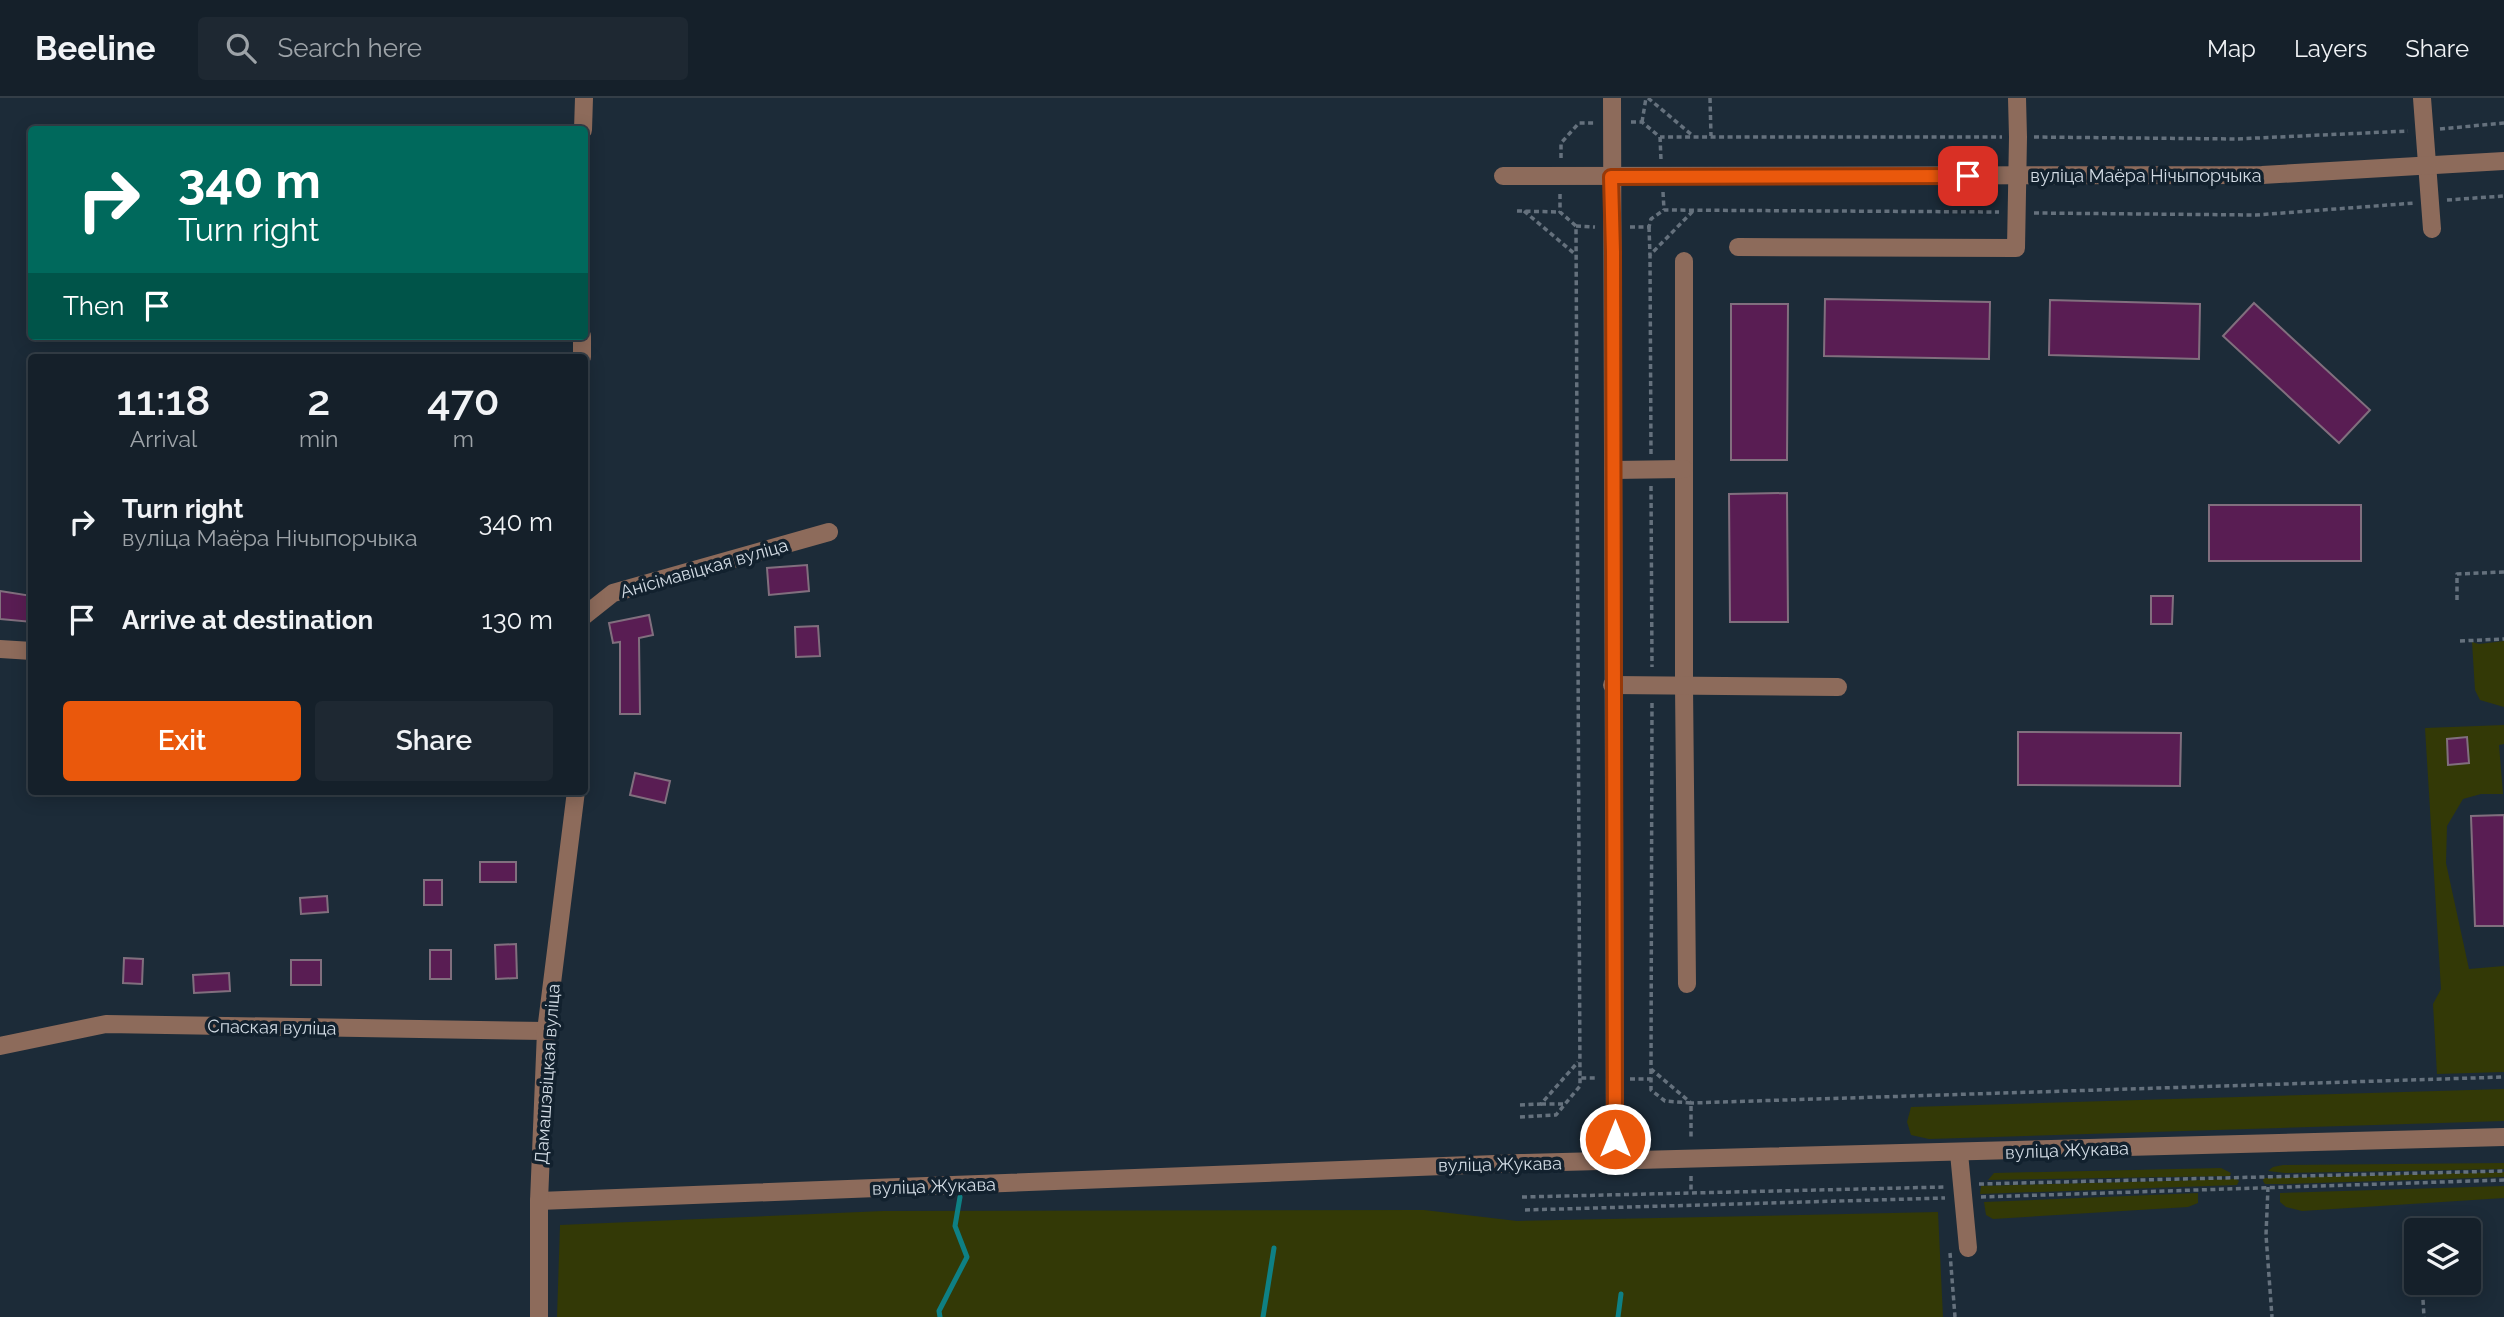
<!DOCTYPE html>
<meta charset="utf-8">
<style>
body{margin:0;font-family:Raleway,sans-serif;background:#1e2832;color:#f1f3f6;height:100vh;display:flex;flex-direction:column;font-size:26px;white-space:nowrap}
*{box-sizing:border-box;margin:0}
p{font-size:23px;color:#9da3a8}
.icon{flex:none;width:38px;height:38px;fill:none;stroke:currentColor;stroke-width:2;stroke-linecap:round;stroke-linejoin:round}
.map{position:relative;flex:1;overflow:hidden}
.details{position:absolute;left:28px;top:256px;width:560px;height:441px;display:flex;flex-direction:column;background:#15202a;border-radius:7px;box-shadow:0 4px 18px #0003,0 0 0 2px #343e47}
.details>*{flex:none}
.banner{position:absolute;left:28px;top:28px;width:560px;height:214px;border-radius:7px;box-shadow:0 4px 18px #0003,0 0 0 2px #343e47;background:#00695c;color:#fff;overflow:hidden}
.tools{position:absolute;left:2404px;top:1120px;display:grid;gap:14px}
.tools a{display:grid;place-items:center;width:77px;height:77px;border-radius:7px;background:#15202a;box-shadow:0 4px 18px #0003,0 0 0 2px #343e47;font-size:35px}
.pin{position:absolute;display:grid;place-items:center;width:60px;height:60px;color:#fff;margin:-30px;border-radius:14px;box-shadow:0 4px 10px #0006}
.me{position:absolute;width:77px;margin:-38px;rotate:0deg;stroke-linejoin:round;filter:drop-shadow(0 0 5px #0008)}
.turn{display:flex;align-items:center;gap:24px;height:147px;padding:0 35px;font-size:32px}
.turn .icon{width:91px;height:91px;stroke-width:2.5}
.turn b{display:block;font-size:49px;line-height:60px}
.then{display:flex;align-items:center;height:66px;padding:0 35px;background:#0003;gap:14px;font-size:26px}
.eta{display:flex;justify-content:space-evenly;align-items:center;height:119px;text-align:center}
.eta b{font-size:42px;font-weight:600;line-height:49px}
.cta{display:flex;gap:14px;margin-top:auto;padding:14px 35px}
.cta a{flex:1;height:80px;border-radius:7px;background:#ea580c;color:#fff;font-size:28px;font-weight:600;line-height:80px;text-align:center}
.cta a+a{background:#1e2832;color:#f1f3f6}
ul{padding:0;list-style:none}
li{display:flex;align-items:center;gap:21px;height:98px;padding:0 35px}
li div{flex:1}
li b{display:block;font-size:26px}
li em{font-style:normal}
header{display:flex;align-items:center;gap:42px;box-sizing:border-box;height:98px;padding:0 35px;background:#15202a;border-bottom:2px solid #343e47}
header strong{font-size:33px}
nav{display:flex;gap:38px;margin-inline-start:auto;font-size:24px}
.search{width:490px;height:63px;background:#1e2832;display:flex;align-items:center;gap:18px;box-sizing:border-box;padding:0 24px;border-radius:7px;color:#9da3a8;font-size:26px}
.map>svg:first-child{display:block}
.green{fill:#333906}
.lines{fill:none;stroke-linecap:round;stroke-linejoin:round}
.stream{stroke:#0e8084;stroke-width:5}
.building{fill:#591d53;stroke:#816f7e;stroke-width:2}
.path{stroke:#65717d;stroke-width:3.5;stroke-dasharray:5 3.5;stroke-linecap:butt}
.minor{stroke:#8d6b5b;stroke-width:18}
.route-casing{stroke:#983908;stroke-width:18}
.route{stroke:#ea580c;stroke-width:12}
.labels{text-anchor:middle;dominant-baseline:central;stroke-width:7;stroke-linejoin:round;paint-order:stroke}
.street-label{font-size:18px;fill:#d2dbe4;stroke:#12212e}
</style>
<header>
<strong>Beeline</strong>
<div class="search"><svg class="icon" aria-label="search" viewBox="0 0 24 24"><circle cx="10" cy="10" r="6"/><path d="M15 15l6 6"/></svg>Search here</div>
<nav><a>Map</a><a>Layers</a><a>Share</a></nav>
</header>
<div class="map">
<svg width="2504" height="1219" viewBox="0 0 2504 1219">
<rect width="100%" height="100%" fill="#1c2b38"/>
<g class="green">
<path d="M2504,543v66l-24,-7 -5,-10 -3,-48 7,2z"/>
<path d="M2504,627v19l-5,1 4,49h-22l-18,5 -16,27 -1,37 23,106 35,-3v106l-67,2 -4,-70 8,-15 -16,-261z"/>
<path d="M2504,991v32l-575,18 -18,-4 -4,-13 4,-15z"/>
<path d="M2504,1065v6l-219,4 -17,-2 5,-4 10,-2z"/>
<path d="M2221,1070l10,5 -1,3 -242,4 6,-7z"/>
<path d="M2504,1074v5l-219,7h-20l-2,-3 1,-3z"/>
<path d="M2236,1081l3,2 -2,4 -257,9 1,-8z"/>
<path d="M2504,1088v12l-202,13 -16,-4 -6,-5v-9z"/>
<path d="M2198,1095v10l-10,4 -195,12 -7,-4 -2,-13z"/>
<path d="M1424,1112l93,11 421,-9 5,105h-1386l3,-92 323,-14z"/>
</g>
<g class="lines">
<g class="stream">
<path d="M940,1219l-1,-6 28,-54 -12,-31 5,-29"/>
<path d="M1263,1219l11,-69"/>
<path d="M1618,1219l3,-23"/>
</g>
</g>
<g class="building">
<path d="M1825,201l165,3 -1,57 -165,-3z"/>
<path d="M2050,202l150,4 -1,55 -150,-4z"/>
<path d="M2254,205l116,107 -31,33 -116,-107z"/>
<path d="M1731,206h57l-1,156h-56z"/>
<path d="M1787,395l1,129h-58l-1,-128z"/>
<rect x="2209" y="407" width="152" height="56"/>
<path d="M807,467l2,26 -40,4 -2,-27z"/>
<path d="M0,493l32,5v26l-32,-3z"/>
<path d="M2151,498h22l-1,28h-21z"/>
<path d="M649,517l4,20 -14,3 1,76h-20v-72l-7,1 -4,-20z"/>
<path d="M818,528l2,30 -24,1 -1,-30z"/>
<path d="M2018,634l163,1 -1,53 -162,-1z"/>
<path d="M2467,639l2,26 -21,2 -1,-26z"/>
<path d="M635,675l35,8 -5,22 -35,-8z"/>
<path d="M2504,717v111h-29l-4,-110z"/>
<rect x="480" y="764" width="36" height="20"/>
<rect x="424" y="782" width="18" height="25"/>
<path d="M327,798l1,16 -27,2 -1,-16z"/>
<path d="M516,846l1,34 -21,1 -1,-34z"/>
<rect x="430" y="852" width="21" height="29"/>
<path d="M124,860l19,1 -1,25 -19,-1z"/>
<rect x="291" y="862" width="30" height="25"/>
<path d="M229,875l1,18 -36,2 -1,-18z"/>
</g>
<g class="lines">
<g class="path">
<path d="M1648,0l44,37"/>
<path d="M1710,0l1,38"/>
<path d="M1631,24h11l18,15h342"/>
<path d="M1642,24l4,-24"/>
<path d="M2440,31l64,-6"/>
<path d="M1660,39l1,23"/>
<path d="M2034,39l202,2 172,-8"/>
<path d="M1561,60v-15l18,-20h16"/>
<path d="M1663,94l1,18"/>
<path d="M1560,96v18l16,14 4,852h18"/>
<path d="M2447,102l57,-4"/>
<path d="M1517,113l43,1"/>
<path d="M1524,113l51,43"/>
<path d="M2034,115l222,2 159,-12"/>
<path d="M1576,128l19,1"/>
<path d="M1630,129h19l2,-8 13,-9 335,2"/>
<path d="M1649,129l1,28"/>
<path d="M1651,356l-1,-199 43,-44"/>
<path d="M1651,388l1,181"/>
<path d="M2457,502v-26l47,-2"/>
<path d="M2460,543l44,-2"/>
<path d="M1652,605l-1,366 40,34 813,-26"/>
<path d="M1651,971v21l14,11 26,2v37"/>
<path d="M1630,981h21"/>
<path d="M1541,1006h24"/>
<path d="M1520,1007l21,-1 37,-42"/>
<path d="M1520,1019l36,-2 24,-29v-8"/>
<path d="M1691,1078v17"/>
<path d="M1979,1086l525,-13"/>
<path d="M2268,1089l-2,48 6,82"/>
<path d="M1522,1099l422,-10"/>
<path d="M1981,1099l523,-17"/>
<path d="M1525,1112l420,-12"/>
<path d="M1950,1155l5,64"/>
<path d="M2422,1185l2,34"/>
</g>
<g class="minor">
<path d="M1612,0l3,1062"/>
<path d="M2422,0l10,131"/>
<path d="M583,32l1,-32"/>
<path d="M1503,78l759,-1 242,-14"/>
<path d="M1738,149l278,1 2,-111 -1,-39"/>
<path d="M1684,163v425l3,298"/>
<path d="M582,259v-21"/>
<path d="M1613,372l71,-1"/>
<path d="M584,518l29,-23 216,-61"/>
<path d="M0,551l32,2"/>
<path d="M1612,587l226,2"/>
<path d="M0,948l106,-22 440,7"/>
<path d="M1959,1055l9,95"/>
<path d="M539,1103l982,-38 983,-26"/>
<path d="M539,1219v-116l7,-170 30,-240"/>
</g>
</g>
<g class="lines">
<g class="route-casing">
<path id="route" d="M1615,1041l-2,-887 -2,-75 357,-1"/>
</g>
<use href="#route" class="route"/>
</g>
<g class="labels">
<g class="street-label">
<text x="2146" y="77">вуліца Маёра Нічыпорчыка</text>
<text transform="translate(704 470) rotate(-16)">Анісімавіцкая вуліца</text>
<text transform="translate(272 929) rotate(1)">Спаская вуліца</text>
<text transform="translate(547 976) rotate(-86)">Дамашэвіцкая вуліца</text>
<text transform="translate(2067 1052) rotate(-2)">вуліца Жукава</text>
<text transform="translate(1500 1066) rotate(-1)">вуліца Жукава</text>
<text transform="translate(934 1088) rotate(-2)">вуліца Жукава</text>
</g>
</g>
</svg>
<div class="tools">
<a><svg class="icon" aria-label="layers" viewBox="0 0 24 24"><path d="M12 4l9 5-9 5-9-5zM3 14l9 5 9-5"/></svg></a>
</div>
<div class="pin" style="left:1968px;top:78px;background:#d93025"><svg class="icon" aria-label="arrive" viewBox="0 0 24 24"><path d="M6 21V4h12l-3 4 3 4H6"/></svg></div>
<svg class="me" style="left:1615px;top:1041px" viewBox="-20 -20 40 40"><circle r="17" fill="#ea580c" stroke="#fff" stroke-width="3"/><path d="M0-11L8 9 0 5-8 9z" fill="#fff"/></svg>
<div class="banner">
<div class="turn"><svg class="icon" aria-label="right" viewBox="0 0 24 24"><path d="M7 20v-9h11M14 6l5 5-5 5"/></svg><div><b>340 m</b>Turn right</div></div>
<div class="then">Then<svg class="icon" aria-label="arrive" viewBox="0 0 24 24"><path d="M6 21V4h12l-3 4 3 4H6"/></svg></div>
</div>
<section class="details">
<div class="eta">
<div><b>11:18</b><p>Arrival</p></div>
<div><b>2</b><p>min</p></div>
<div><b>470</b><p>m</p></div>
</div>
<ul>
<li><svg class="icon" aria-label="right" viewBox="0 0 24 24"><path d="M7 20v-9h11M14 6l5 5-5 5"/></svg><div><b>Turn right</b><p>вуліца Маёра Нічыпорчыка</p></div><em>340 m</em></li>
<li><svg class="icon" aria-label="arrive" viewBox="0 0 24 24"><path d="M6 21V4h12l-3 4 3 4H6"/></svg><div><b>Arrive at destination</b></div><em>130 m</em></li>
</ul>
<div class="cta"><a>Exit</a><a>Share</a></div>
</section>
</div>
